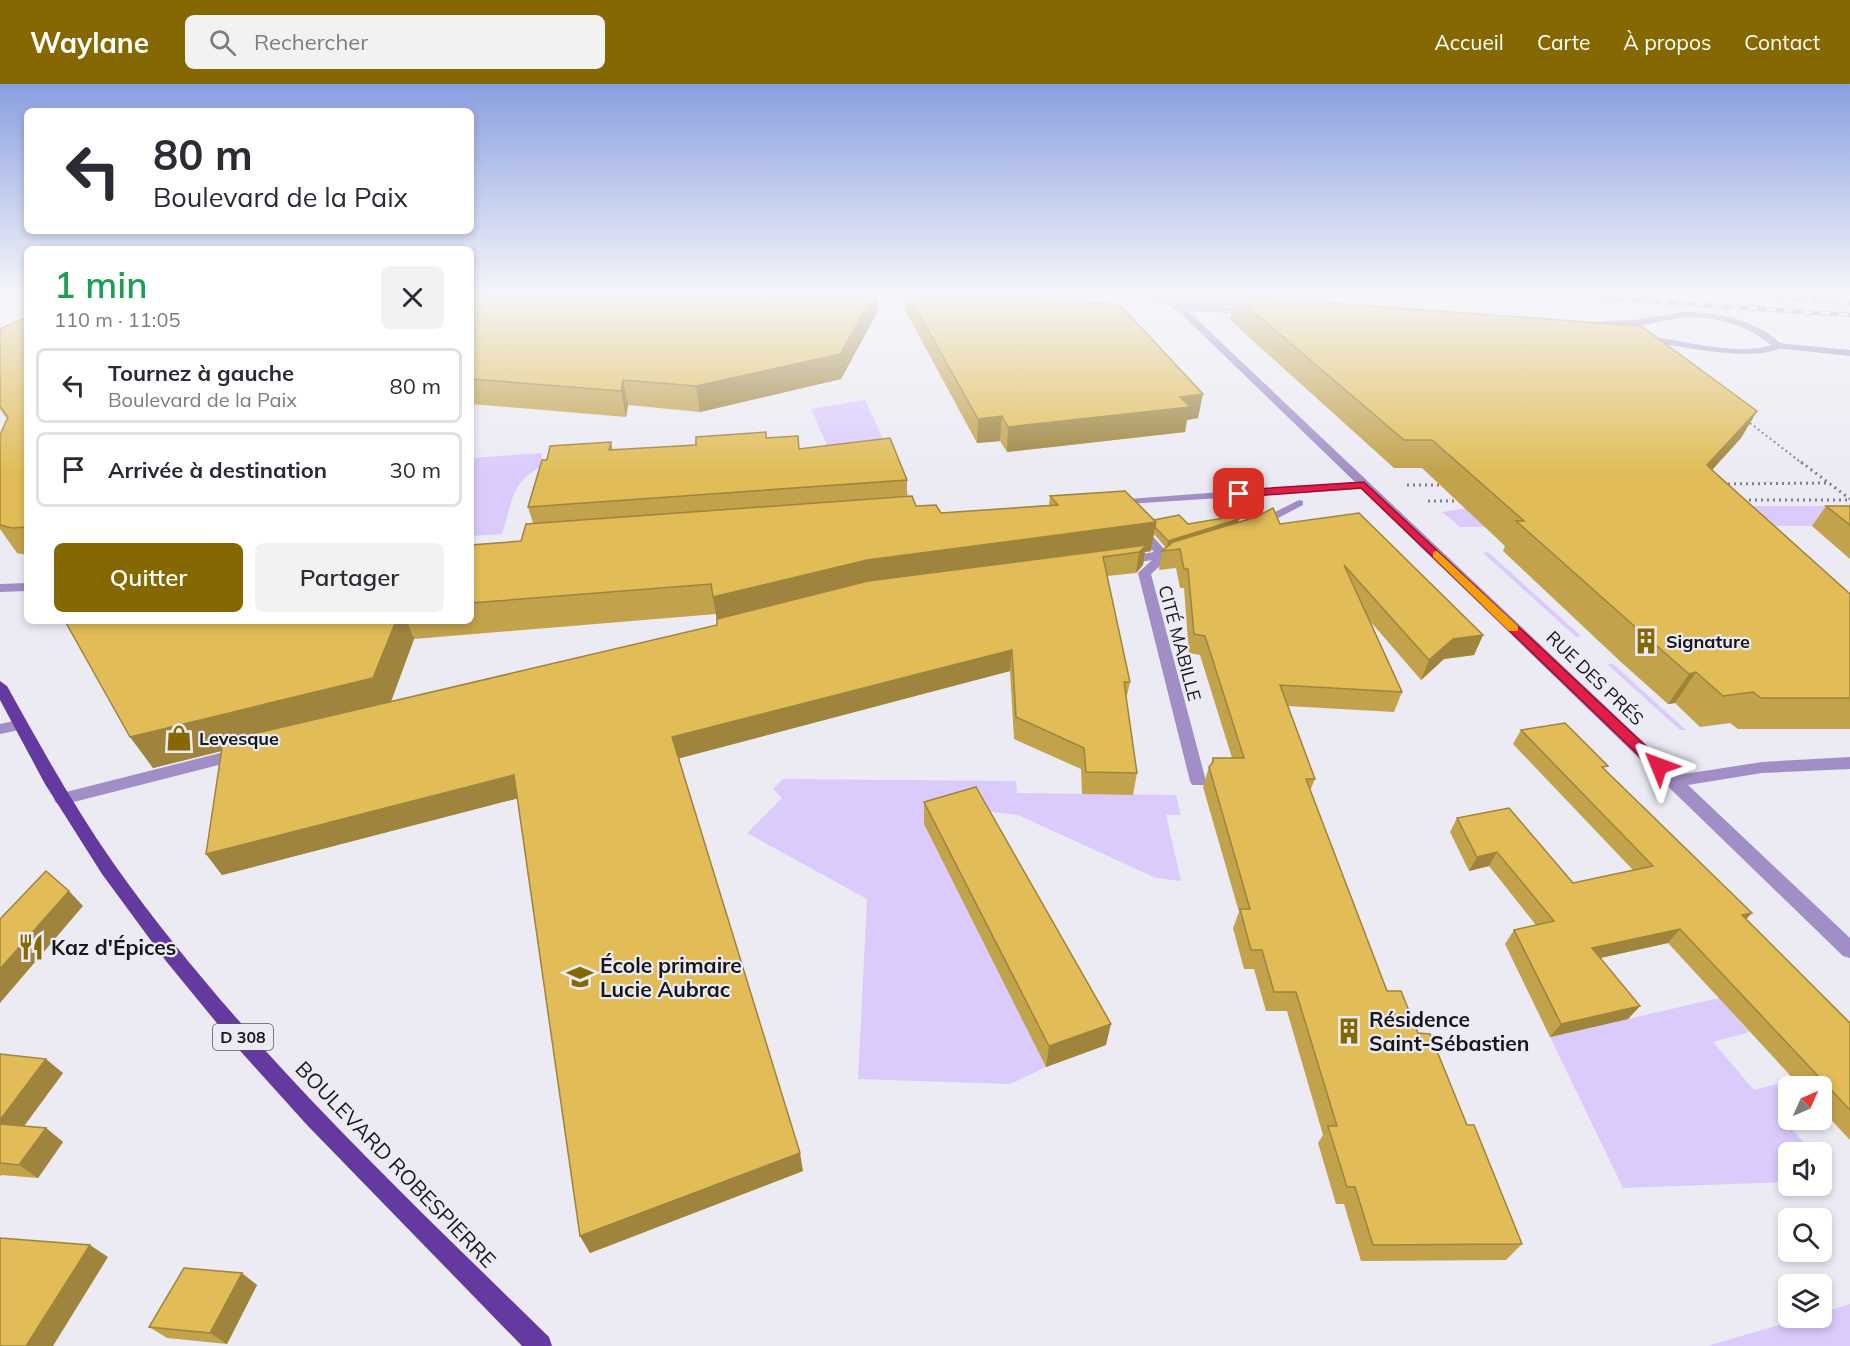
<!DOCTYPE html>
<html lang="fr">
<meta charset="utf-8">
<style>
body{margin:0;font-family:Mulish,sans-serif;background:#f2f2f3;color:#2b2b33;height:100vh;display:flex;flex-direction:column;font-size:22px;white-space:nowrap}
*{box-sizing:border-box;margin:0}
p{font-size:20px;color:#7c7c81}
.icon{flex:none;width:33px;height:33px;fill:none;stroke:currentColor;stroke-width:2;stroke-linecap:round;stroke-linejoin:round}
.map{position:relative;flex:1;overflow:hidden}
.panel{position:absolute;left:24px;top:162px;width:450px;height:378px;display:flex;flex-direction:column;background:#fff;border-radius:9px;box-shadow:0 3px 9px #0003}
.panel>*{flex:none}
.guide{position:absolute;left:24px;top:24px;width:450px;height:126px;border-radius:9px;box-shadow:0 3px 9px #0003;background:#fff;color:#2b2b33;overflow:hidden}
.needle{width:39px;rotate:45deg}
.buttons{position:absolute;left:1778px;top:992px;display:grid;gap:12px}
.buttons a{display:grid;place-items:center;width:54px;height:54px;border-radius:9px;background:#fff;box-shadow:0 3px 9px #0003;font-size:30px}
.pin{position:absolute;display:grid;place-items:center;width:51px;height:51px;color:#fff;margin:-26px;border-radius:12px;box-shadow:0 3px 9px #0006}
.me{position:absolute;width:66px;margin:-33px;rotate:314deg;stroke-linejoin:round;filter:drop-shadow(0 0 4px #0008)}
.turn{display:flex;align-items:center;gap:21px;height:126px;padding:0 30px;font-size:27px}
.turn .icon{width:78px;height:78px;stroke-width:2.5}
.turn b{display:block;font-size:42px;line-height:51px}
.round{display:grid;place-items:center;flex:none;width:63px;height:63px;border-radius:9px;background:#f2f2f3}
.summary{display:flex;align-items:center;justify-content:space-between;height:102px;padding:0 30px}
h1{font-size:36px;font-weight:600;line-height:45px;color:#1e9e55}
.button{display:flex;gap:12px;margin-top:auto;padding:12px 30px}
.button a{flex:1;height:69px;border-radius:9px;background:#866803;color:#fff;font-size:24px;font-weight:600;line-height:69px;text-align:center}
.button a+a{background:#f2f2f3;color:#2b2b33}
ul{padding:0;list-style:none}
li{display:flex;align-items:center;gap:18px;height:75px;margin:0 12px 9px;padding:0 18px;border:3px solid #e1e1e2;border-radius:9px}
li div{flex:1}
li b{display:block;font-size:22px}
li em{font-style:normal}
header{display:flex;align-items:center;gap:36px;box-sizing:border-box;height:84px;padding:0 30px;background:#866803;color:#fff}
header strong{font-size:28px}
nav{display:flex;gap:33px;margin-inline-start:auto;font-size:21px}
.search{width:420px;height:54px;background:#f2f2f3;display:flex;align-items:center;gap:15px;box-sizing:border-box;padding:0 21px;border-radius:9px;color:#7c7c81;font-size:22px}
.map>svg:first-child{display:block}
.green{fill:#dbcbfd}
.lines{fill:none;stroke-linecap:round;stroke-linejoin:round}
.path-far1{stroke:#818086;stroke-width:2;stroke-dasharray:2 3;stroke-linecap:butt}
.path{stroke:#818086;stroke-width:3;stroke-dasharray:2 4;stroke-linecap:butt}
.lane{fill:#a18ec6;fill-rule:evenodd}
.street{fill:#a18ec6;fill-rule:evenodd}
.primary{fill:#653aa0;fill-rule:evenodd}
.rail-casing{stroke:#86858b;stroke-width:4.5}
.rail{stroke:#eceaf3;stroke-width:3;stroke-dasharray:9;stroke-linecap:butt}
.wall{fill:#c2a24b;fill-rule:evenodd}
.shaded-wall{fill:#9e843d}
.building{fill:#e1bc57;stroke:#9e843d;stroke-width:1.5}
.route{fill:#e11d48;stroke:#92132f;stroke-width:1.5}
.slow{fill:#f59e0b}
.labels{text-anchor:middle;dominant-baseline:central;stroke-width:4.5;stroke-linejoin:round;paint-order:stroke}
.shield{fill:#eceaf3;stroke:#58565c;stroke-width:1.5}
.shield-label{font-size:16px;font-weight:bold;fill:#18171b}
.poi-label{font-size:18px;font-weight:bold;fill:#18171b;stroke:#eceaf3;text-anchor:start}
.street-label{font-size:18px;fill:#18171b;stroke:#eceaf3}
.near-poi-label{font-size:21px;font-weight:bold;fill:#18171b;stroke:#eceaf3;text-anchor:start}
.near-street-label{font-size:21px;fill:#18171b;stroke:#eceaf3}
</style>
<header>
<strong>Waylane</strong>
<div class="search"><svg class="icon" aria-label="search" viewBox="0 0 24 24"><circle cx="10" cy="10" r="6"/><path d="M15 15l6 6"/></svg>Rechercher</div>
<nav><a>Accueil</a><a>Carte</a><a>À propos</a><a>Contact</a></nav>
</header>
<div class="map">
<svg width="1850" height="1262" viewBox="0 0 1850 1262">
<rect width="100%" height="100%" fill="#eceaf3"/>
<g class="green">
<path d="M865,316l48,103 -59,4 -43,-98z"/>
<path d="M542,369l-1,14c-30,14 -29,37 -39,67l-31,2v-78z"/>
<path d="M1481,422h369l-29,20 -361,1 -18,-15z"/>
<path d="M1488,468l93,84 -5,1 -93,-84z"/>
<path d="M1607,580h6l73,66h-6z"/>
<path d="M783,695l233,2 1,12 159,2 5,20h-15l15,66 -25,-3 -138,-63 -43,-5 -50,14 121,243 -36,17 -152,-5 9,-180 -120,-66 35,-35 -9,-9z"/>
<path d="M1719,914l30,34 -36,10 41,48 42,-11 6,7h-14v33h8l-10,3 26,30h-24v30l-165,6 -73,-151z"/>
<path d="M1850,1220v42h-143l100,-29h14v-4z"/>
</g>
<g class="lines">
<path class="path-far1" d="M1746,336l57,44"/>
<g class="path">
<path d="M1801,378l49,37"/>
<path d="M1722,400l108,-1"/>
<path d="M1407,401h38"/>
<path d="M1743,416h107"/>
<path d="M1428,417h34"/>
</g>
<path class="lane" d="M1778,259l72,7v6l-75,-8v-4z"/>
<g class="street">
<path d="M0,212h18l-18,5z"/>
<path d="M1133,212l77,5 46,-3v4l-3,1 -43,4 -29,-2 74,4v4l-3,1 -64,-3 490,464 84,-13 88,-5v12l-88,4 -74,12 162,153v20l-7,-2 -482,-467 -250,16v-4l4,-1 240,-18 -178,-172 -14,-7z"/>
<path d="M1682,228c35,0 76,7 101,34 -25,19 -110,-2 -142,-5l-5,-3 5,-3c35,4 98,22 130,10 -24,-21 -58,-30 -91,-27 -19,2 -66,17 -81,6l4,-3 31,-1z"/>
<path d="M1299,416l4,1v4l-40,21h-8l-2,-3z"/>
<path d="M1138,439l4,1 23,26 15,-3 6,4 -2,3 -14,3 -19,17 55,207 -2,4h-12l-2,-4 -52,-208 14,-13 -28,5 -6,-4 2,-3 34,-6 -22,-25z"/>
<path d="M27,499v8l-27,1v-8z"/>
<path d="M19,636l5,1 3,4 -3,4 -24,5v-10z"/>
<path d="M240,664l8,6 -2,4 -184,47 -6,-2 -2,-4 2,-4 6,-2z"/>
</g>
<path class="primary" d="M0,597l7,5c34,61 67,121 107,178 124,175 283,324 435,473l3,9h-30l-215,-221 -73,-81 -68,-83 -64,-87 -57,-90 -45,-84z"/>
<g class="rail-casing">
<g id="rail">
<path d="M1569,212l281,19"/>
<path d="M1749,212l101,7"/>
</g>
</g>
<use href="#rail" class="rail"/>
</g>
<g class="wall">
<path d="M471,212h406l1,15 -37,68 -141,33 -72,-7 -2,12 -155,-13z"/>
<path d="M905,212h101l192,122 -11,2 -2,12 -178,20 -7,-11 -23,2 -72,-133z"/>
<path d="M1235,212l522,115 -16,27 -29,32 138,124v135h-112l-8,-6 -30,4 -25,-24 -7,1 -46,-41 -119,-112 2,-5 -83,-78h-28l-164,-148z"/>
<path d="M27,233v238l-10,-2 -17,-24v-94l7,-16 -7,-10v-80z"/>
<path d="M766,354l33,11 108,31v16l9,10 25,7 108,-8 1,-9 104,24 34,4 50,-2 42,2 203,111 -9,20 -30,4 -23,21 -51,-59 32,71 -8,20 -107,-6 28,73 -5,12 77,200 31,42 49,92 55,119 -16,16 -145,1 -17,-57h-8l-18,-61 5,-8 -36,-124h-21l-12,-42h-10l-11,-41 6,-16 -36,-125 6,-20 2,-2 2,-7h19l-32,-103 -11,-2 -5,-65h-4l-4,-20 -17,2 3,-19 4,-3 -12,-14 -3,17 -6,1 -2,13 -7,8 -29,3 23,106 -4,18 11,73 -4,22 -51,-1 -1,-25 -67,-30 -4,-68 -331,87 124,413 -213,82 -10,-17 -63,-438 -295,77 -16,-21 16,-103 -69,17 -88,-147h406v-76l50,-4 12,-18 -5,-16 19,-47 64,-18 2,8 83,-5zM716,530l1,11 -326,77 23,-63z"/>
<path d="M1826,422h24v53l-38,-33z"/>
<path d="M1521,646l84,40 141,149 104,104v117l-29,-31v-23h-21l-132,-143 -68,15 40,48 -12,13 -78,18 -45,-93 9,-14 22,-5 -47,-59 -20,5 -19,-39 7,-14 116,65 60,-13 -120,-126z"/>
<path d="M924,718l182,243 -60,22 -122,-243z"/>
<path d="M0,970l63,19 -39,53 22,2 17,14 -25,36 -37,-3 -1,2z"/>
<path d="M257,1201l-30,59 -60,-6 -18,-11z"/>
</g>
<g class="shaded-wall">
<path d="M873,212h4l1,15 -37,68 -141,33 -4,-26z"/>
<path d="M623,296l5,25 -2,12 -5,-26z"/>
<path d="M1203,310l-5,24 -11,2 -2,12 -178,20 1,-25 172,-30z"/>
<path d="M1757,327l-16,27 -50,55 16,-28z"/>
<path d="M1002,332l-2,25 -23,2 1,-24z"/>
<path d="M1239,435l-2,8 -70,21 1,-7z"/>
<path d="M1156,438l-5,29 -6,1 -2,13 -7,8 3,-21 -36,5 -385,70 -5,-30 154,-37z"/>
<path d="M396,537h11l7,18 -26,70 -235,59 -23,-31z"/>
<path d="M1483,551l-9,20 -30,4 -23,21 8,-20 24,-21z"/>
<path d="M1012,566l-2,21 -333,88 -5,-22z"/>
<path d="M1696,588l-21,31 -7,1 21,-30z"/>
<path d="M514,691l9,22 -301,78 -16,-21z"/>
<path d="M1497,768l-8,14 -20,5 8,-14z"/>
<path d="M69,807l14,15 -83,97v-34z"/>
<path d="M1752,829l-13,14 3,-12z"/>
<path d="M1680,845l-12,14 -86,19 10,-14z"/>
<path d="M1640,922l-12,13 -78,18 11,-13z"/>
<path d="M1111,940l-5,21 -60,22 3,-21z"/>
<path d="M46,975l17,14 -47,64 -16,-12v-5z"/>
<path d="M46,1044l17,14 -25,36 -19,-13z"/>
<path d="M800,1069l3,18 -213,82 -10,-17z"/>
<path d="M90,1161l18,12 -55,89h-27z"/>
<path d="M242,1189l15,12 -30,59 -17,-11z"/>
</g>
<g class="building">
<path d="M471,212h402l-33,58 -144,32 -73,-6 -2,11 -150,-12z"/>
<path d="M909,212h97l114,9 83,89 -23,3 10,10 -182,20 -6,-11 -24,3z"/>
<path d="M1235,212l406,30 116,85 -50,54 5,5 138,124v104h-89l-8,-6 -30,4 -27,-24 -7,2 -48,-42 -125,-111h8l-92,-81h-28z"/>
<path d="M27,233v210l-15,1 -12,-3v-90l8,-18 -8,-11v-77z"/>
<path d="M766,348v6l32,-2 1,13 91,-11 17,42 -379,27 14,-47h5l3,-14 61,-4 -2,8 87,-5v-8z"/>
<path d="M1125,407l31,31 -289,38 -154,37 -2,-13 -240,19v-58l50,-4 5,-17 386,-28 4,10 20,-1 5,8 117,-8 -8,-9z"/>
<path d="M1826,422h24v19z"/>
<path d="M1273,424l7,16 79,-11 124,122 -30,4 -24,21 -85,-95 58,127 -122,-7 35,94h-9l81,212h14l17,42 12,1 37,91h7l48,119 -149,1 -18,-58h-8l-19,-61h9l-41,-134h-22l-12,-42h-11l-11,-41h10l-41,-142 4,-5v-4h31l-39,-122 -11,-2 -6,-65h-4l-4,-20 -18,2 11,-9 83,-25z"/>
<path d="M1179,431l9,9 48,-8 3,3 -71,22 -13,-14 1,-5 -2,-2z"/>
<path d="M1147,461l-8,7 -36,5 27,125h-6l13,91 -51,-1 -2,-24 -68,-31 -4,-67 -340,87 128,416 -220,83 -66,-461 -308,79 17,-113 494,-116v-6l151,-38z"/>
<path d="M65,537h331l-23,57 -243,59z"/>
<path d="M1565,639l43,43 -6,1 150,146 -10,2 108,108v87l-170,-181 -88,19 48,58 -79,18 -47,-94 40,-9 -57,-69 -20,5 -20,-39 52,-10 64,75 80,-17 -132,-136z"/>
<path d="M976,703l135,237 -62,22 -125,-244z"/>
<path d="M46,787l23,20 -69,78v-50z"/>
<path d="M0,970l46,5 -46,61z"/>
<path d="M0,1040l46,4 -27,37 -19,-2z"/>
<path d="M0,1154l90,7 -64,101h-26z"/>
<path d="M184,1184l58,5 -32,60 -61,-6z"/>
</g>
<linearGradient id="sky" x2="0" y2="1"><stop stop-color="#8a9fe0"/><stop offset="0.54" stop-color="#f6f6fa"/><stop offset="1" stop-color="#f6f6fa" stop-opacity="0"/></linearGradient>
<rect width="1850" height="389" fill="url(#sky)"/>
<path class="route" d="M1364,398l300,281 2,3 -2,4h-10l-293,-282 -122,9 -5,-3 5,-4z"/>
<path class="slow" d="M1437,467l81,75v5h-9l-76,-74v-5z"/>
<defs>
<g id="building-bare" transform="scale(2.07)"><path d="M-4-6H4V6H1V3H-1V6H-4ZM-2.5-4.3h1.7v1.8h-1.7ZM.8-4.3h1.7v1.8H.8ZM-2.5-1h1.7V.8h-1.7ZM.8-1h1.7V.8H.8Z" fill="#866803" stroke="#eceaf3" stroke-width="2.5" paint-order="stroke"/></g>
<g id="shop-bare" transform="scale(2.07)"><path d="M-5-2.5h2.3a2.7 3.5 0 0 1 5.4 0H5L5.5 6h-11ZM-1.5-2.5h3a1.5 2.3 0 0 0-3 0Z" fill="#866803" stroke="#eceaf3" stroke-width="2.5" paint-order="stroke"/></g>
<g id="restaurant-bare" transform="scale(2.07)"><path d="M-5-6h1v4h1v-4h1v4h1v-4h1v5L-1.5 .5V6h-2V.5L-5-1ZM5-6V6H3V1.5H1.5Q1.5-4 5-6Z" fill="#866803" stroke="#eceaf3" stroke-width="2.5" paint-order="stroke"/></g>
<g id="school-bare" transform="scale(2.07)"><path d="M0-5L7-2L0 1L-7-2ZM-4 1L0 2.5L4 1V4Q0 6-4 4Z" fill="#866803" stroke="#eceaf3" stroke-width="2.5" paint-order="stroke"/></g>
</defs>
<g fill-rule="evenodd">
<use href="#building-bare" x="1646" y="557"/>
<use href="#shop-bare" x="179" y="654"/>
<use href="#restaurant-bare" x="31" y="863"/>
<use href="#school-bare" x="580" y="893"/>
<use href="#building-bare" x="1349" y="947"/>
</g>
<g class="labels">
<rect class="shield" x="213" y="940" width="60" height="26" rx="4.5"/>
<g class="shield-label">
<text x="243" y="953">D 308</text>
</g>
<g class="poi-label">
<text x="1666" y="557">Signature</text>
<text x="199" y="654">Levesque</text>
</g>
<g class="street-label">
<text transform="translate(1180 559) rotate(75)">CITÉ MABILLE</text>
<text transform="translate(1595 594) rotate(44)">RUE DES PRÉS</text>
</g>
<g class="near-poi-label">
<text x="51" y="863">Kaz d'Épices</text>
<text x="600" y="881">École primaire<tspan x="600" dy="24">Lucie Aubrac</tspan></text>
<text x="1369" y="935">Résidence<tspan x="1369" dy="24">Saint-Sébastien</tspan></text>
</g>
<g class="near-street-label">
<text transform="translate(396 1080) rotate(46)">BOULEVARD ROBESPIERRE</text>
</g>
</g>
</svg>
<div class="buttons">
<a><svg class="needle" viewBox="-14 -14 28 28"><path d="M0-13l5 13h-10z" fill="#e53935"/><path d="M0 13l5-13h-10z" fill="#7c7c81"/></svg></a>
<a><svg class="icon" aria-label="sound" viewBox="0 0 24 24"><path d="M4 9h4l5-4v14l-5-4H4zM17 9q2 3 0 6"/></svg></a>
<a><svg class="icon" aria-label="search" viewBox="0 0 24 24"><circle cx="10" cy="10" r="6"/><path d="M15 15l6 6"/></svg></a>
<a><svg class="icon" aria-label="layers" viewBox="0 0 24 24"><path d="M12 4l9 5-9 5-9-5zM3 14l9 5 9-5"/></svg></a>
</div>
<div class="pin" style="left:1239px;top:410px;background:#d93025"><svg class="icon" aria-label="arrive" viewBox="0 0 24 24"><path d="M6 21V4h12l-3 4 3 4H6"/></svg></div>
<svg class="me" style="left:1659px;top:682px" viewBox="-20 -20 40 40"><path d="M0-17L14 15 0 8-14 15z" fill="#e11d48" stroke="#fff" stroke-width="4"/></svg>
<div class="guide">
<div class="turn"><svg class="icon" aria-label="left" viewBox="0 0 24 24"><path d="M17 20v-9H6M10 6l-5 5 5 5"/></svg><div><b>80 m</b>Boulevard de la Paix</div></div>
</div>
<section class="panel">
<div class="summary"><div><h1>1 min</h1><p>110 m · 11:05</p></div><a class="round"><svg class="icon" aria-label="close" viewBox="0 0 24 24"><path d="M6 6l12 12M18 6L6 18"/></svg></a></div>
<ul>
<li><svg class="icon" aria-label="left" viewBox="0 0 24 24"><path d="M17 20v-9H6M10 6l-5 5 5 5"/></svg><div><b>Tournez à gauche</b><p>Boulevard de la Paix</p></div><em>80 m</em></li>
<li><svg class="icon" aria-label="arrive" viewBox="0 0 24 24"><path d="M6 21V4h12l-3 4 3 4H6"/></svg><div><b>Arrivée à destination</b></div><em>30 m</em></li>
</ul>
<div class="button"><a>Quitter</a><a>Partager</a></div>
</section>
</div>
